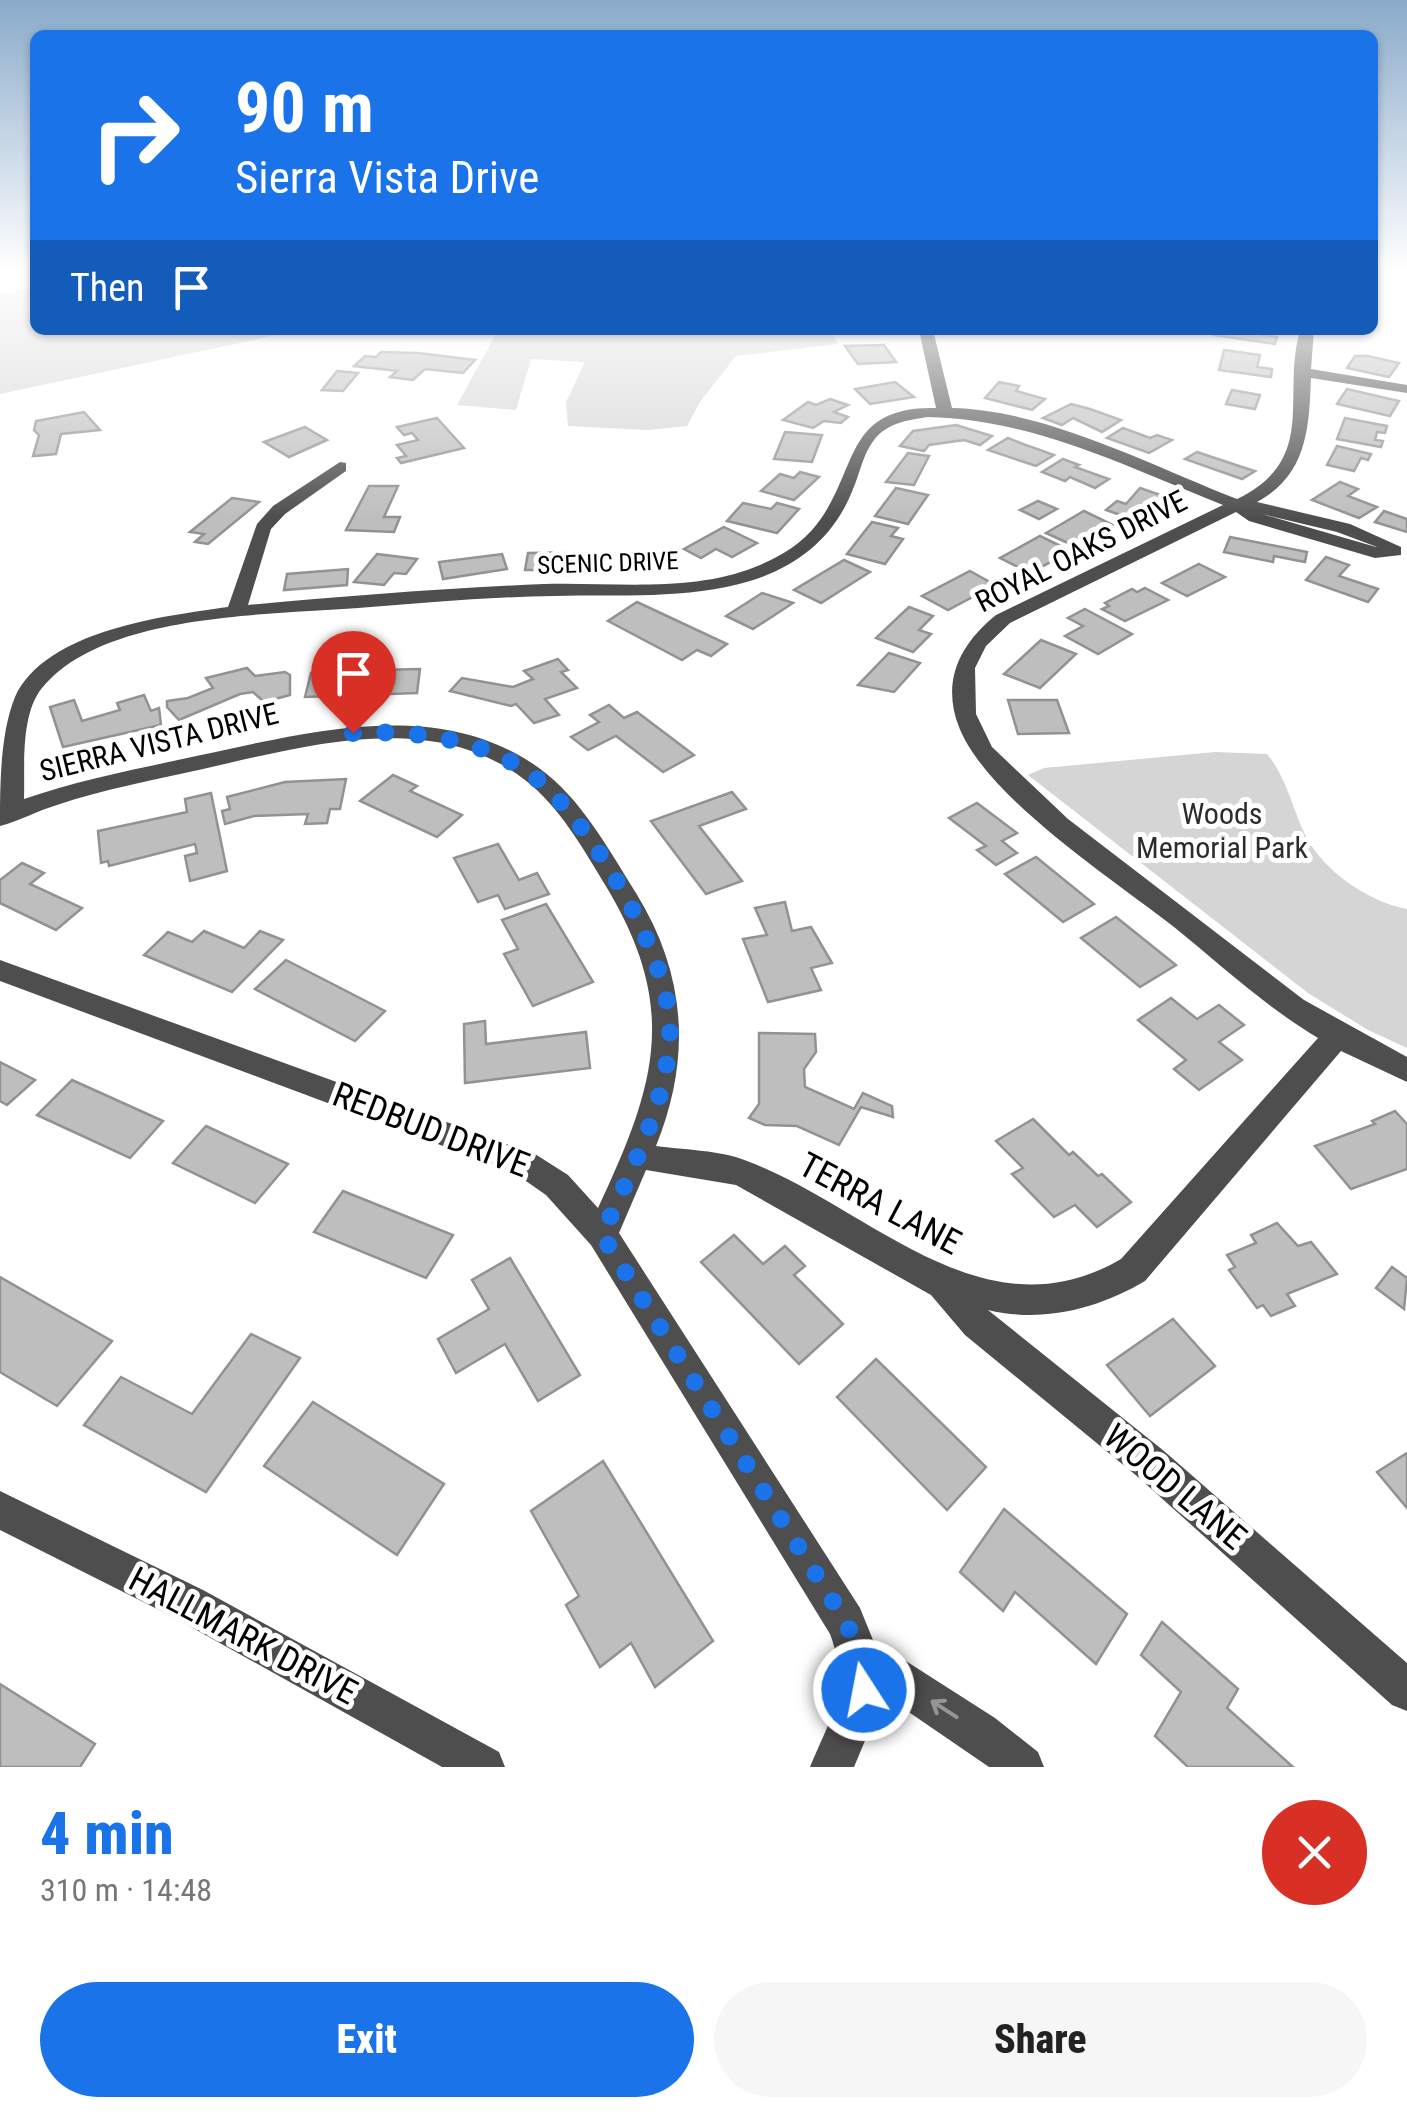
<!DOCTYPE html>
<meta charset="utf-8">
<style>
body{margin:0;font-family:"Roboto Condensed",sans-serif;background:#f6f6f6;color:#222;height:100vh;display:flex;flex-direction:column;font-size:38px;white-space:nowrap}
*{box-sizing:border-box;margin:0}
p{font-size:32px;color:#767676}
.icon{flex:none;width:55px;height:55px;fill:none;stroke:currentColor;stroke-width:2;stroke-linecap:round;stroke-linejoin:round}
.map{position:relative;height:1767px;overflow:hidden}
.details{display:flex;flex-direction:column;background:#fff;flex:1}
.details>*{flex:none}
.banner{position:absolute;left:30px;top:30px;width:1348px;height:305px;border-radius:15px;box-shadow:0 2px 8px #0004;background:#1a73e8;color:#fff;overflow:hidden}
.pin{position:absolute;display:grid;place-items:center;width:85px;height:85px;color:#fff;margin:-102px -42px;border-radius:50% 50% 50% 0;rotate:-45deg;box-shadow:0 0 10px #0007}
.pin .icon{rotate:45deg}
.me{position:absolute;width:110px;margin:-55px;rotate:349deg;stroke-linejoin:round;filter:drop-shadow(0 0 8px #0008)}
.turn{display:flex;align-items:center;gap:35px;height:210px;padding:0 40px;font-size:45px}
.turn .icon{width:130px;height:130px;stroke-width:2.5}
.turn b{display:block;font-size:70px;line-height:85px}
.then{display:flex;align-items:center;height:95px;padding:0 40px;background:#0003;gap:20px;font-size:38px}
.round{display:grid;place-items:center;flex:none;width:105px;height:105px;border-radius:52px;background:#f6f6f6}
.overview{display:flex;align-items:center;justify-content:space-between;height:170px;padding:0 40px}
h1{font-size:60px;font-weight:800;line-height:75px;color:#1a73e8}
.action{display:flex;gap:20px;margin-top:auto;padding:20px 40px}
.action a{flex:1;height:115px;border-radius:60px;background:#1a73e8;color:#fff;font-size:40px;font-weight:800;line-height:115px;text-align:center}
.action a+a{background:#f6f6f6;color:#222}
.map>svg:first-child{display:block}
.green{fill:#d5d5d5}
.building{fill:#bebebe;stroke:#929292;stroke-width:2.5}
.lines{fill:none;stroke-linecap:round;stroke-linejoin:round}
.minor{fill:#4e4e4e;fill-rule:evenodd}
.oneway{stroke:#959595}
.route{stroke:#1a73e8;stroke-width:18;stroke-dasharray:0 32.4}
.labels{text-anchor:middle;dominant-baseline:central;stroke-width:10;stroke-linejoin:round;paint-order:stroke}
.far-street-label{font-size:25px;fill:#000;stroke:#fff}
.street-label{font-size:30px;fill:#000;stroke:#fff}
.park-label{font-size:30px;fill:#2c2c2c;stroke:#fff}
.near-street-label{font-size:35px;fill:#000;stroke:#fff}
</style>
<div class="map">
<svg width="1407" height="1767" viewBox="0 0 1407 1767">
<rect width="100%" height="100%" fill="#fff"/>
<g class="green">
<path d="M35,287v43h265l-300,64v-100z"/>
<path d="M498,330h331l9,14 -102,12 -36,46 -13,24 -40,4 -79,-4 -2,-24 19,-40 -54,-3 -15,51 -59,-5z"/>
<path d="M1215,752l52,2c23,28 26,62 44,91 20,31 60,57 96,64v139l-39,-18 -60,-37 -280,-218 16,-7z"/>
</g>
<g class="building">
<path d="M1216,330h39l-1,3 23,4 -2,7 -61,-9z"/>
<path d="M884,345l12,17 -38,2 -13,-18z"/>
<path d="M1224,350l36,5 -3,12 15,2 -1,8 -52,-7z"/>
<path d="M381,352l37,1 57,7 -12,13 -38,-4 -12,11 -23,-3 7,-6 -43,-5 11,-10 11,1z"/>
<path d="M1355,356h13l31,7 -10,14 -42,-9z"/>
<path d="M337,371l21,2 -15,18 -21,-1z"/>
<path d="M895,382l19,15 -44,7 -15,-15z"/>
<path d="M999,382l20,4 -3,5 29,8 -13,11 -47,-12z"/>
<path d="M1347,389l52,12 -9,15 -53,-12z"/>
<path d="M1232,390l28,5 -5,14 -29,-5z"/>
<path d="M830,399l18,6 -14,7 14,5 -7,6 -17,-2 -11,7 -30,-8 25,-18 8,3z"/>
<path d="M1071,404l19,5 31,11 -19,12 -29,-14 -11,7 -19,-7z"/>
<path d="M84,412l16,18 -39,4 -5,20 -23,2 6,-21 -5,-5 2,-9z"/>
<path d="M437,418l27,30 -63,15 -4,-5 9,-2 -9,-11 21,-5 -6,-7 -8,2 -7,-8z"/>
<path d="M1345,418l42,8 -2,7 -8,-1 -2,8 8,1 -2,6 -44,-8z"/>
<path d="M956,425l36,11 -12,9 -16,-5 -35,5 -5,6 -24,-5 13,-15z"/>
<path d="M305,427l22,13 -38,17 -25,-15z"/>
<path d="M1123,428l27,10 7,-3 15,5 -23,13 -42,-15z"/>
<path d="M785,432l37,3 -10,27 -38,-3z"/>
<path d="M1008,438l15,6 31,11 -18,11 -48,-16z"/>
<path d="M1337,446l34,8 -3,6 -7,-2 -7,13 -27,-6z"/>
<path d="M1197,452l42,14 16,5 -13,8 -57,-20z"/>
<path d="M908,453l21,3 -15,29 -28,-3z"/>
<path d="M1063,459l16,6 -4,2 34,12 -14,9 -25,-11 -5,4 -23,-9z"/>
<path d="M800,472l19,5 -25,23 -33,-9 19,-17 14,4z"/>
<path d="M1340,482l18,7 -10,7 29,11 -18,11 -47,-18z"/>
<path d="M369,486h29l-14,31h16l-6,15 -48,-2z"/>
<path d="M896,488l32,7 -20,29 -33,-8z"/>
<path d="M1140,488l35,12 -10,10 -6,-2 -18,14 -35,-12 11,-9 9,3z"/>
<path d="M232,498l27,4 -51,42 -13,-2 9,-8 -14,-2z"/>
<path d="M1038,501l19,8 -18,10 -19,-9z"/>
<path d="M743,503l28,6 6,-6 22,6 -22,24 -50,-12z"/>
<path d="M1084,511l29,14 -23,12 7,4 -16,8 -35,-16z"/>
<path d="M1384,511l23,8v13l-32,-10z"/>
<path d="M872,522l26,6 -7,8 12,3 -18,25 -38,-10z"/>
<path d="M724,527l33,16 -25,14 -16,-8 -15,9 -17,-9z"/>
<path d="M1040,536l31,15 -41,22 -30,-15z"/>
<path d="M1230,537l77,15 -2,10 -31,-6 -1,6 -49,-10z"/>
<path d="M593,552l-2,18h-66l3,-17z"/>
<path d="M674,553l-1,15 -63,1 1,-15z"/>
<path d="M377,554l40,5 -11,15 -12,-1 -10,12 -30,-3z"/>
<path d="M502,554l5,15 -64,10 -4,-17z"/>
<path d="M1326,557l23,8 -10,11 39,13 -10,13 -62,-22z"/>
<path d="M844,560l26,12 -49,31 -27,-13z"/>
<path d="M1199,564l26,13 -38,19 -25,-13z"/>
<path d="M348,569l-1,16 -63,5 3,-16z"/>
<path d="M970,571l25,14 -47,25 -26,-14z"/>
<path d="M1145,588l23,12 -43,21 -23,-12 7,-3 -4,-3 27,-14 5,3z"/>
<path d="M762,593l31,10 -40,26 -27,-13z"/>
<path d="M637,602l90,42 -16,12 -14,-6 -15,10 -74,-39z"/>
<path d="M909,607l24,9 -14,14 12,4 -18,18 -37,-14z"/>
<path d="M1085,609l47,25 -34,20 -33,-18 18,-10 -15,-8z"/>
<path d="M1041,640l35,14 -36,34 -36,-14z"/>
<path d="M889,653l31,10 -26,29 -36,-7z"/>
<path d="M558,659l10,11 -7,2 16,16 -32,11 14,16 -25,8 -18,-19 -5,2 -61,-15 12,-13 51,9 20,-8 -9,-8z"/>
<path d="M378,664l-1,6 43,-1 -3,24 -112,4 6,-24z"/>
<path d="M247,668l8,8 30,-4 5,3v20l-26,7 -11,-10 -13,2 -61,26 -12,-13v-6l21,-3 25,-10 -7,-10z"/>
<path d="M144,695l7,16 8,-3 2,17 -98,22 -13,-40 24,-7 8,21 38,-11 -3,-7z"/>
<path d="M1008,700h49l12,33 -51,1z"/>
<path d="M609,705l15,13 13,-6 57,43 -31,17 -47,-36 -28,14 -17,-13 28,-15 -9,-7z"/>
<path d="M393,775l24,11 -7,5 52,24 -25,22 -77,-36z"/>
<path d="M346,779l-6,30h-10l-3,14 -22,1 3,-10 -54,2 -29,8 -3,-13 8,-2 -3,-12 58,-15z"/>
<path d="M732,792l14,17 -47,17 43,55 -36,13 -55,-73z"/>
<path d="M211,793l16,78 -37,10 -5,-25 12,-3 -2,-9 -86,22 -1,-5 -7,2 -3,-32 89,-19 -2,-13z"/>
<path d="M977,803l40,30 -15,8 15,12 -21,12 -19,-15 9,-4 -37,-28z"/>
<path d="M498,844l21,36 18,-7 12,21 -44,15 -7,-14 -20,7 -24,-44z"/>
<path d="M1036,857l58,47 -31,18 -58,-48z"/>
<path d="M22,863l22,10 -14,11 52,24 -26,22 -56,-27v-23z"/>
<path d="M785,902l7,29 19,-4 21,36 -21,5 10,22 -53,12 -25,-63 24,-4 -12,-27z"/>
<path d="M546,904l47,78 -60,24 -29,-52 14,-5 -16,-29z"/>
<path d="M1116,917l60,48 -36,22 -59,-49z"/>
<path d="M204,931l40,17 16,-17 23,9 -51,52 -88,-37 24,-23 24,10z"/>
<path d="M286,960l99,51 -30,30 -100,-52z"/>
<path d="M1171,998l26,21 22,-14 25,20 -25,17 23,18 -43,30 -25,-21 12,-9 -48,-40z"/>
<path d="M485,1021l1,23 100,-12 4,36 -125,15 -1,-59z"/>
<path d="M759,1033l56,1 1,18 -12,17 1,18 49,22 9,-16 29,13 1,11 -32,-10 -22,38 -42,-19 -32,-1 -16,-7 10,-14z"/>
<path d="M0,1062l35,18 -28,25 -7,-4z"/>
<path d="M72,1080l91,41 -33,37 -93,-43z"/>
<path d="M1395,1111l12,13v45l-56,20 -36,-43 60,-22 -3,-3z"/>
<path d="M1033,1119l36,36 4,-3 25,24 4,-2 29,28 -34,25 -22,-22 -21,12 -42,-43 11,-6 -27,-27z"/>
<path d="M206,1126l82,38 -33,39 -82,-40z"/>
<path d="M343,1191l110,44 -27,43 -112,-46z"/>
<path d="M1277,1223l21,23 13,-4 26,32 -50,20 8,12 -24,10 -8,-11 -6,3 -28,-38 6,-3 -8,-12 29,-12 -5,-8z"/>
<path d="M734,1235l29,29 22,-18 20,20 -11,9 49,49 -44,40 -98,-102z"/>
<path d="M510,1258l70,117 -42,26 -33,-57 -49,29 -18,-34 51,-30 -17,-29z"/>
<path d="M1392,1267l15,11 -3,31 -28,-21z"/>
<path d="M0,1277l112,64 -55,65 -57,-34z"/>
<path d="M1173,1319l42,47 -65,50 -43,-51z"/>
<path d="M251,1334l49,24 -94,134 -122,-67 37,-48 71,37z"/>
<path d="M876,1359l110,108 -39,43 -110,-113z"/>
<path d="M313,1402l131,82 -47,71 -133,-89z"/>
<path d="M1407,1453v55l-30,-36z"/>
<path d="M603,1461l110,180 -58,46 -24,-44 -31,24 -34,-62 13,-9 -48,-85z"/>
<path d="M1004,1509l123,105 -31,50 -81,-72 -12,19 -43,-39z"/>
<path d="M1162,1622l76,67 -11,19 66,59h-105l-33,-31 26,-44 -40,-37z"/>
<path d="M0,1684l95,60 -15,23h-80z"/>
</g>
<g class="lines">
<g class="minor">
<path d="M919,330h14l19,78c94,2 198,57 285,91 82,-40 44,-101 63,-169h14l-3,39 96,16v8l-96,-15c-2,51 -4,97 -54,124l93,22 51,23v8l-26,3 -126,-37 -13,-9 -226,111 -24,23 -11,22 1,46 16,33 76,72 236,181 103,57v25l-66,-31 -196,230c-47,28 -103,42 -157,29l176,141 243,212v48l-15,-6 -254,-228 -173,-142 -34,-40 -195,-110 -90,-15 -27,63 241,375 13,32 122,78 43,34 6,15h-55l-108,-74 -4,19 -23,55h-44c21,-51 41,-76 20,-133l-239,-389 -45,-50 -33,-23 -513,-191v-21l535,194 33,21 30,33c57,-122 82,-198 9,-320 -23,-38 -47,-81 -82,-108 -93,-72 -219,-34 -322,-11 -49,11 -99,20 -146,36 -20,6 -38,16 -57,21 0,-40 0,-92 15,-129 31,-67 149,-81 213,-90l29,-83 16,-18 67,-44 6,1v8l-61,43 -14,15 -23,76c98,-9 197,-17 296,-21 69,-2 146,9 211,-17 23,-9 47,-23 62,-43 42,-54 26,-118 119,-116zM928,417c105,2 199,50 295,88l-227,110c-36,29 -55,66 -37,112 27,70 155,153 215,200 47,38 92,80 144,111l-197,221c-138,81 -253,-53 -374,-98 -27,-11 -62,-11 -91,-15 36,-89 30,-172 -20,-253 -27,-43 -55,-95 -97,-125 -100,-72 -229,-36 -338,-13 -59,13 -119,24 -177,44 1,-32 -4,-84 18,-111 61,-75 226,-73 316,-80 65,-5 131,-11 196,-12 65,-2 133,4 196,-15 49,-15 85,-45 103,-92 7,-16 10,-35 21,-49 13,-17 34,-20 54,-23zM1262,514l75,18 40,15h-1z"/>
<path d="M0,1491l203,99 296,162 6,15h-63l-267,-149 -175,-88z"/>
</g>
</g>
<defs><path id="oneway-shaft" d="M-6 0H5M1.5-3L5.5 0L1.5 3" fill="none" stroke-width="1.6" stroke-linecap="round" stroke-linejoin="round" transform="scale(2.5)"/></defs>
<use class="oneway" href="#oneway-shaft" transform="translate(944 1709) rotate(-147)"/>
<linearGradient id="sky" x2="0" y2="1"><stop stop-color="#89aaca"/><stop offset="0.52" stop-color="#fff"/><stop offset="1" stop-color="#fff" stop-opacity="0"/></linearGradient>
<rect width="1407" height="519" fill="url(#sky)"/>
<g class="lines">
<path class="route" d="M353,733c57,-3 119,4 169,35 62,38 152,193 148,266 -4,72 -39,136 -68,201l244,387 14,33 4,35"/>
</g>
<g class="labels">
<g class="far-street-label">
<text transform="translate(608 563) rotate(-2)">SCENIC DRIVE</text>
</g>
<g class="street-label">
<text transform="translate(1081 551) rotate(-27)">ROYAL OAKS DRIVE</text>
<text transform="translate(159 742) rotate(-14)">SIERRA VISTA DRIVE</text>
</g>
<g class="park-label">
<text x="1222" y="813">Woods<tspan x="1222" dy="34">Memorial Park</tspan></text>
</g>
<g class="near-street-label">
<text transform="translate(431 1130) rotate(21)">REDBUD DRIVE</text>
<text transform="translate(880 1204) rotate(28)">TERRA LANE</text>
<text transform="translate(1175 1487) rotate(40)">WOOD LANE</text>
<text transform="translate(243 1636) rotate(28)">HALLMARK DRIVE</text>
</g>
</g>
</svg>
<div class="pin" style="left:353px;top:733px;background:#d93025"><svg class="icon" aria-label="arrive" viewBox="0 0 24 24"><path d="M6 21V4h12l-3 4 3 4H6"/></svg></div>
<svg class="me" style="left:864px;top:1690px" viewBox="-20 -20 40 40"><circle r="17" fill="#1a73e8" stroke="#fff" stroke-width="3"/><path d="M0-11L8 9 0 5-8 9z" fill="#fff"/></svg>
<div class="banner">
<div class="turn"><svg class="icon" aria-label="right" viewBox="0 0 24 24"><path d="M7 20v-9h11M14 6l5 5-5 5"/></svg><div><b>90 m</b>Sierra Vista Drive</div></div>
<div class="then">Then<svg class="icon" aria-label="arrive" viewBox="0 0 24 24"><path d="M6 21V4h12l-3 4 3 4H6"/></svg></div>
</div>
</div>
<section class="details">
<div class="overview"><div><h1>4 min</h1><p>310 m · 14:48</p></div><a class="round" style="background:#d93025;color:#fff"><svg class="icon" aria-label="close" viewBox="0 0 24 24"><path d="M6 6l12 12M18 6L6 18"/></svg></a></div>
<div class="action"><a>Exit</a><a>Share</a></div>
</section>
